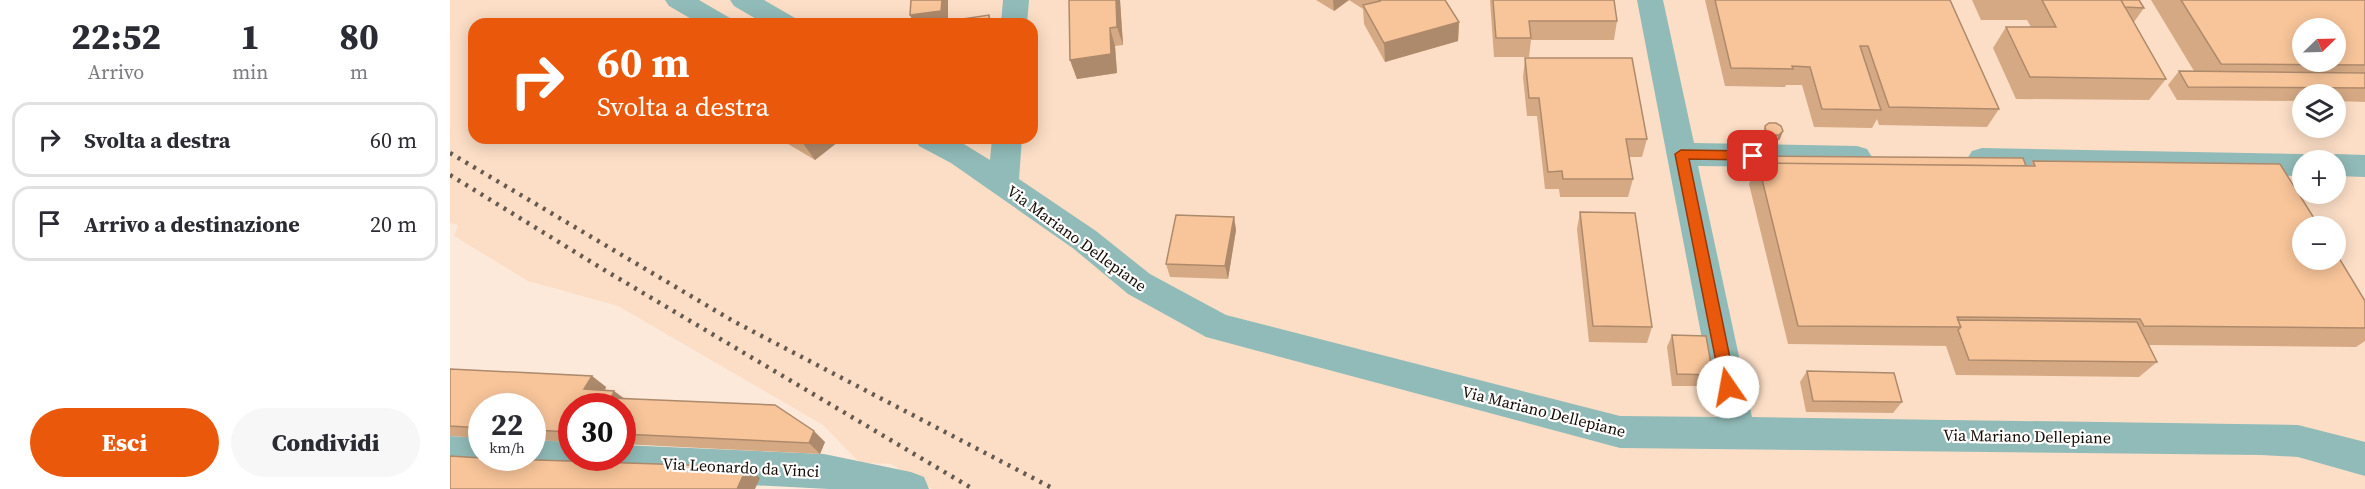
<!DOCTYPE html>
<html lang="it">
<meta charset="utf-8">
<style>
body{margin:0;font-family:"Source Serif 4",serif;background:#f7f7f7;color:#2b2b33;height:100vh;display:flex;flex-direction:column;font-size:22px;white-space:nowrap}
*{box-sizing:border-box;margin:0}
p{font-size:20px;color:#7c7c81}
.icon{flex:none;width:33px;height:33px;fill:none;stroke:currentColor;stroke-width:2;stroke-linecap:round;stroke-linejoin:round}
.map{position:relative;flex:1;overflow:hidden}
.panel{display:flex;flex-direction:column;background:#fff;width:450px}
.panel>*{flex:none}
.top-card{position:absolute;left:18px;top:18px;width:570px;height:126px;border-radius:18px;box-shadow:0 3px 15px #0003;background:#ea580c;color:#fff;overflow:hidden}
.needle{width:39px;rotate:67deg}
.fabs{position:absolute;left:1842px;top:18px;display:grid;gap:12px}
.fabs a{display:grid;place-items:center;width:54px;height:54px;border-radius:50%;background:#fff;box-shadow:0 3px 15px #0003;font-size:30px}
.speed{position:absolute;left:18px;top:393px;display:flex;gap:12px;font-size:30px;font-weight:700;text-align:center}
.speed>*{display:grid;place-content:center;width:78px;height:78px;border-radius:50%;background:#fff;box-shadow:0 3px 15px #0003;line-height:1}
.speed small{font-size:15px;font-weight:400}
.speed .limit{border:9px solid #d22;background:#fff;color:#111}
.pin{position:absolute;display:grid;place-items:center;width:51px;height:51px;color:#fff;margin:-26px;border-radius:12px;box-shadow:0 3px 9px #0006}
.me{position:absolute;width:66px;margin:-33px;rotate:348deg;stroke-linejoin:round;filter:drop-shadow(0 0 4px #0008)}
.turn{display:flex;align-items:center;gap:21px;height:126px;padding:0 30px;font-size:27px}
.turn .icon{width:78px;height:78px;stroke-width:2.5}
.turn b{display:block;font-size:42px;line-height:51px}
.eta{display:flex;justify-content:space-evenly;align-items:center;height:102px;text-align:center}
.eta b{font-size:36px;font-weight:800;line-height:42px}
.action{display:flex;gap:12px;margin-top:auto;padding:12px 30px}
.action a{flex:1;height:69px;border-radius:36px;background:#ea580c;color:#fff;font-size:24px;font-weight:800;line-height:69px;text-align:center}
.action a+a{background:#f7f7f7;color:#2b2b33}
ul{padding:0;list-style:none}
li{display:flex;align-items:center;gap:18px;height:75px;margin:0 12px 9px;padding:0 18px;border:3px solid #e1e1e2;border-radius:18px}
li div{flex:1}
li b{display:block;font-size:22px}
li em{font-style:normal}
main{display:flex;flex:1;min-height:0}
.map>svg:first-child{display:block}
.built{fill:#fcdec6;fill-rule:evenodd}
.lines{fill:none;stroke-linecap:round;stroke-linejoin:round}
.minor{fill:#91bbb8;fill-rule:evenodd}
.rail{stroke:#66594f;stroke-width:4.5;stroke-dasharray:3 6;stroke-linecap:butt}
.wall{fill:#d5a984}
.shaded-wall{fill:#ae8a6c}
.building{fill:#f8c59a;stroke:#ae8a6c;stroke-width:1.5;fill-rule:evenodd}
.route{fill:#ea580c;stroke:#983908;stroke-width:1.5}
.labels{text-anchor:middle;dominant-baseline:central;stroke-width:4.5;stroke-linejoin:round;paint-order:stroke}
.street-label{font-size:16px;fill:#140a03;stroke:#fff}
</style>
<main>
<section class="panel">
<div class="eta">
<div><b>22:52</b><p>Arrivo</p></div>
<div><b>1</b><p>min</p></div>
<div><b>80</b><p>m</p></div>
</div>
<ul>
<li><svg class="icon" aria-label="right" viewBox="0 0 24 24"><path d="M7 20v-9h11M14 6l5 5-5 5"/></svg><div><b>Svolta a destra</b></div><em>60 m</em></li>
<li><svg class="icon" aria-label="arrive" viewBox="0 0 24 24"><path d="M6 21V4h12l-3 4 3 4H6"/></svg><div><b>Arrivo a destinazione</b></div><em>20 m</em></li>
</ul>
<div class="action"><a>Esci</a><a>Condividi</a></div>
</section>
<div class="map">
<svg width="1915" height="489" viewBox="0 0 1915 489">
<rect width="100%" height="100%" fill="#fce9da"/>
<path class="built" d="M0,0h1915v489h-1433l-41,-25 -31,-1 -37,-38 -205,-119 -90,-25 -74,-45 4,-11 -8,-2zM24,24h558v114h-558zM1852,28h34v34h-34zM1852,94h34v34h-34zM1852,160h34v34h-34zM1852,226h34v34h-34z"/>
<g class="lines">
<g class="minor">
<path d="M215,0h34l31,18 4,6h-34l-31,-18z"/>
<path d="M280,0h34l31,18 4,6h-34l-31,-18z"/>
<path d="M553,0h26l-2,24h-26z"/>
<path d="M1187,0h26l31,143 163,3 10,3 5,8 -5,8 -10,3 -159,-2 54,251 546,8 67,17v34l-67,-19 -37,-2 -641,-7 -414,-111 -78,-43 -54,-45 -123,-86 -32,-17 -5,-8h40l36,22 2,-22h30l-3,41 77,52 54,43 76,41 394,101 97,1z"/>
<path d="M1532,148l320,6 11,3 1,3h-12v16l-320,-6 -10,-3 -5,-8 5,-8z"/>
<path d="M1886,154l29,1v22l-29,-1v-16h-12l1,-3z"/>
<path d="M0,436l32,2v20h17l-4,9 -13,5 -32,-2z"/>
<path d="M82,440l40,2v16h50v-13l202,9 87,18 13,5 5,12h-100l-297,-15 -13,-5 -5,-11h18z"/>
</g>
<g class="rail">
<path d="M0,153l283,168 321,168"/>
<path d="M0,175l151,93 372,221"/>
</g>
</g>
<g class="wall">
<path d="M670,0l3,45 -8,1 2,27 -40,6 -7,-19z"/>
<path d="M866,0h129l14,22 -1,19 -73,21 -21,-38 -1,-15 -14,-9 -15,11z"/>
<path d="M1040,0h124l3,21 -3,19h-83l-2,17h-35z"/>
<path d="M1255,0h245l49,109 -12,18 -108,-2 -2,-6 -5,9 -58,-1 -12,-42h-16l-1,2 -60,-1z"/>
<path d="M1522,0h167l5,8 -10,14 32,57 -17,21 -133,-1 -23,-51 13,-21h25l-4,-7h-46z"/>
<path d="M1701,0h214v102l-29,-1v-7h-34v7l-125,-1 -9,-15 11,-14h15z"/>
<path d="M1075,58l122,81 -5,18h-13l4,22 -5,18h-68l-1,-8h-14l-8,-73h-10l-4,-39z"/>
<path d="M1326,123l4,16 -4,3h-7l-6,-3 -1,-5 3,-8z"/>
<path d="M328,138h65l-28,22z"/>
<path d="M1306,156l270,10h4l3,-5 332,140v40l-9,6 -208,-2 9,17 -18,15 -183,-2 -10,-29 -158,-2 -39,-160 3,-7 -2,-8z"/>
<path d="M1130,212l72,115 -5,16 -58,-1 -12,-113z"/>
<path d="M784,217l2,13 -8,49 -58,-2 -4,-13z"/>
<path d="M1222,335l41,40 -5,11h-36l-5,-39z"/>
<path d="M0,369l142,7 14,11 -1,4 18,7 202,44 -5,12 -198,-10v-38h-50v36l-40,-2v-34h-50v32l-32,-2z"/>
<path d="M1357,371l95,31 -9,11 -87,-1 -6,-30z"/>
</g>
<g class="shaded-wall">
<path d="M492,0h6v24h-34l-4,-9z"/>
<path d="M666,0h4l3,45 -6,-18z"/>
<path d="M883,0h16l-15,11z"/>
<path d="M539,15l4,9h-4z"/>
<path d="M1009,22l-1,19 -73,21 -1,-19z"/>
<path d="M660,28l5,18 2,27 -40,6 -7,-19z"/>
<path d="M1333,131l-3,8 -4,3 3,-7z"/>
<path d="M352,138h41l-28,22 -15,-21z"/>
<path d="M784,217l2,13 -8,49 -3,-13z"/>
<path d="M142,376l14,11 -7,14 -15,-12z"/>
<path d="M164,391l15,11 -18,-4z"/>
<path d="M364,431l11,11 -5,12 -11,-11z"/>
<path d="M297,467l13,11 -5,11h-18z"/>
</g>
<g class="building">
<path d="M461,0h31l-1,11 -31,4z"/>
<path d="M619,0h47l1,27 -7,1 1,26 -41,6z"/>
<path d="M929,0h66l14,22 -75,21 -21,-38 17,-4z"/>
<path d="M1043,0h121l3,21h-88l2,17h-35z"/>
<path d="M1265,0h235l49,109 -110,-2 -21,-61h-8l21,64 -59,-1 -12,-42 -18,-1 1,3 -62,-1z"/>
<path d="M1592,0h79l45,79 -136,-2 -24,-50h50z"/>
<path d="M1671,0h18l5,8 -19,-1z"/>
<path d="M1731,0h184v65l-144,-1zM1852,28h34v34h-34z"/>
<path d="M539,15v9h-47l1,-2z"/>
<path d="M1075,58h107l15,81h-21l7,40h-70l-1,-8 -14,1 -9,-74h-10z"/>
<path d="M1729,71l186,2v15l-177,-1z"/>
<path d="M1319,123h7l5,3 2,5 -4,4h-7l-6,-3 -1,-6z"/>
<path d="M1306,156l267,2 3,8 -268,-2z"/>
<path d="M1583,161l247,3 39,62h-17v34h34v-7l29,48v27l-221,-2 -4,-7 -183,-2 4,10 -163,-1 -40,-163 277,3z"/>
<path d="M1130,212l55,1 17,114 -59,-1z"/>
<path d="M726,215l58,2 -9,49 -59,-2z"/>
<path d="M1508,320l179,2 20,40 -188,-2 -11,-30 3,-3z"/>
<path d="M1222,335l34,1 7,39 -36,-1z"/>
<path d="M0,369l142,7 -8,13 30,2 -3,7 164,7 39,26 -5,12 -187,-9v-28h-50v26l-40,-2v-24h-50v22l-32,-2z"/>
<path d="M1357,371l87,2 8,29 -89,-1z"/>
<path d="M0,456l32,2 265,9 -10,22h-287z"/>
</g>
<path class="route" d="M1231,150l72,1 6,5 -6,4 -64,-1 47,228 -2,5 -6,2 -5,-2 -2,-5 -46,-233z"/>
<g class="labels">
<g class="street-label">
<text transform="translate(627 238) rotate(36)">Via Mariano Dellepiane</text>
<text transform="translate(1094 411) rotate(14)">Via Mariano Dellepiane</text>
<text transform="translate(1577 436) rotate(1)">Via Mariano Dellepiane</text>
<text transform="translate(291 467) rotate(3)">Via Leonardo da Vinci</text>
</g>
</g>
</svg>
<div class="fabs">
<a><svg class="needle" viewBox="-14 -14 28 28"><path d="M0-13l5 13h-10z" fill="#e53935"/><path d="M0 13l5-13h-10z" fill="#7c7c81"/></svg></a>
<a><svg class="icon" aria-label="layers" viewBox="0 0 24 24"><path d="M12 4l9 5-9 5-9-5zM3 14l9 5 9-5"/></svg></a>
<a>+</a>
<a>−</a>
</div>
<div class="speed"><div>22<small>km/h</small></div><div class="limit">30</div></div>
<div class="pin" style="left:1303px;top:156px;background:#d93025"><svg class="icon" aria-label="arrive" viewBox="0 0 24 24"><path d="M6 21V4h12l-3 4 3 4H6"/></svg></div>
<svg class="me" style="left:1278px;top:387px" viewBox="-20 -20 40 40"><circle r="19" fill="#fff"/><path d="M0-13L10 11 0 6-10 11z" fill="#ea580c"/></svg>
<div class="top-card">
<div class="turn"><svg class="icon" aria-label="right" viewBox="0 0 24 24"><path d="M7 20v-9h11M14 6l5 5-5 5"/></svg><div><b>60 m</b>Svolta a destra</div></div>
</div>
</div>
</main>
